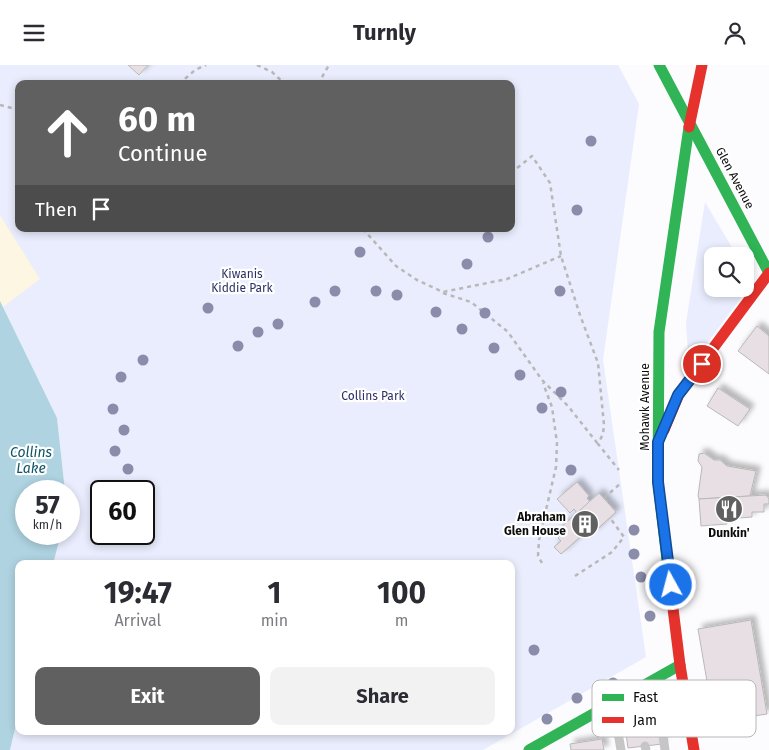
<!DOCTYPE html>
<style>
body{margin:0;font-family:"Fira Sans",sans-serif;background:#f2f2f3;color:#2b2b33;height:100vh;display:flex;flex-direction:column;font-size:19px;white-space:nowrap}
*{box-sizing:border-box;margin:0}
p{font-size:16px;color:#7c7c81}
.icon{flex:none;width:28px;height:28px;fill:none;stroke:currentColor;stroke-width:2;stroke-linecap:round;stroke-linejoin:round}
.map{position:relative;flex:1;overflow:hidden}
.panel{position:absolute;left:15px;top:495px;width:500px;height:175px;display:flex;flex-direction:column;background:#fff;border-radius:10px;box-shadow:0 2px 8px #0003}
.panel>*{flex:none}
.hud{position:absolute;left:15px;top:15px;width:500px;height:152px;border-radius:10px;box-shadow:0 2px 8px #0003;background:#606061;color:#fff;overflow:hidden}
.tools{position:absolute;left:704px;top:182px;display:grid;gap:10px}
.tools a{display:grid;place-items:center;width:50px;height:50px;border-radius:10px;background:#fff;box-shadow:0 2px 8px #0003;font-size:25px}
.speed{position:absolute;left:15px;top:415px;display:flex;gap:10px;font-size:25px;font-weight:700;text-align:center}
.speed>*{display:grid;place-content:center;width:65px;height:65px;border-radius:50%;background:#fff;box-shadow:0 2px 8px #0003;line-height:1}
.speed small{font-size:12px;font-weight:400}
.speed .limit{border:2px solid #111;border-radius:8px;background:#fff;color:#111}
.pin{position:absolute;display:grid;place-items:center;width:42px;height:42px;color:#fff;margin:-21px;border:2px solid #fff;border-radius:50%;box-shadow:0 1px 5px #0007}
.me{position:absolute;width:55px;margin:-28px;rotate:353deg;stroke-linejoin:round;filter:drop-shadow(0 0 4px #0008)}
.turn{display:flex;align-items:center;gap:18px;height:105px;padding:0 20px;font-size:22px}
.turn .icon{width:65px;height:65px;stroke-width:2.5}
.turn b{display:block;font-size:35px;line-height:42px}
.then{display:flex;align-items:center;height:48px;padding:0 20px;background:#0003;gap:10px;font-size:19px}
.eta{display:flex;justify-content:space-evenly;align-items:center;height:85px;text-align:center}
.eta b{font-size:30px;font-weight:700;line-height:35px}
.button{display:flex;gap:10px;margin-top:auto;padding:10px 20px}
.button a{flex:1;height:58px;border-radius:10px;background:#606061;color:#fff;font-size:20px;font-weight:700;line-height:58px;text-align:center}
.button a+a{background:#f2f2f3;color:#2b2b33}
header{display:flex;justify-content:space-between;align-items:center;height:65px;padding:0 20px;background:#fff;font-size:22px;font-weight:700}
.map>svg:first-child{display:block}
.green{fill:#e9edfd;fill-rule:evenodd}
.sand{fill:#fcf6e3}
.water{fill:#afd3e1}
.building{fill:#e8dfe4;stroke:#b9b8b9;filter:url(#shadow)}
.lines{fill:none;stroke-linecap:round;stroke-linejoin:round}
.path{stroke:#b9b8b9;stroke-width:2.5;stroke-dasharray:4 4;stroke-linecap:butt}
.lane{stroke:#c6c6c7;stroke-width:9}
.fast{stroke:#30b455;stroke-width:11}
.jam{stroke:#e5322d;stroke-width:11}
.tree{fill:#8a8caa}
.route-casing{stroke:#114b97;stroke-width:12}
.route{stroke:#1a73e8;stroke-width:9}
.labels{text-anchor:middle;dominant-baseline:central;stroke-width:4.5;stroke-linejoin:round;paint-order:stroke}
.street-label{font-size:12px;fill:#0c0c0d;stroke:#fff}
.park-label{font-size:12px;fill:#2c3165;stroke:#fff}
.poi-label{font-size:12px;font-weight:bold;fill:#0c0c0d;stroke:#fff;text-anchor:end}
.water-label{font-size:14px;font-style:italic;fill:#0d5468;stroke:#fff}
.key{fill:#fff;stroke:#b6b6b6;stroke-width:1}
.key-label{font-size:14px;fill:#0c0c0d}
</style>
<header><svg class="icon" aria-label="menu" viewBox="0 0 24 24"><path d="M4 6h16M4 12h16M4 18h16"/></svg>Turnly<svg class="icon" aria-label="person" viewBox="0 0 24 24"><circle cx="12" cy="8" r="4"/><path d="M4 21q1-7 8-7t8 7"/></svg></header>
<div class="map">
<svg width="769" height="685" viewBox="0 0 769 685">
<defs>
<filter id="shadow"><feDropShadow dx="4.5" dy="-4.5" stdDeviation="2.5" flood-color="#0004"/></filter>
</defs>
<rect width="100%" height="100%" fill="#fcfcfe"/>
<g class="green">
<path d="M0,0h618l21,39 -36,256 43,297 -163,93h-473l9,-38v19h492v-167h-458l8,-30h8v-43h-4l-8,-73 -57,-117zM19,19h492v145h-492zM101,426h43v43h-43z"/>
<path d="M705,137l32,54h-25v33h33v-20l8,13 -64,85 -3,-44z"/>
</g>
<path class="sand" d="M0,150l40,64 -37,28 -3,-6z"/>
<path class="water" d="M0,236l57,117 8,73h-39v43h35l-8,30h-34v148l-9,38h-10z"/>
<g class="building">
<path d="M128,0h20l-9,10z"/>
<path d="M757,261l12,10v38l-31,-23z"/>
<path d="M718,323l32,21 -12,17 -31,-20z"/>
<path d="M704,388l10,7h6l7,6 29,5 -6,25 -51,3 -1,-3 4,-29 -4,-6 1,-7z"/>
<path d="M577,417l12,14 -2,2 3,4 9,-9 17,19 -23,21 -4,-4 -28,25 -7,-7 7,-6 -3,-3 4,-4 -4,-4 19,-17 -3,-4 -4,4 -13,-14z"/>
<path d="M599,428l17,19 -23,21 -4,-4 -28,25 -7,-7 7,-6 -3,-3 4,-4 -4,-4z"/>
<path d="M766,430l3,4v5h-5v8h-12v5l-26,2 1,5 -26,2 -2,-27z"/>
<path d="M751,555l16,94 -53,8 -16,-93z"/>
<path d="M659,657l3,22 -34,4 -3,-21z"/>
<path d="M602,674l2,11h-33l-1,-6z"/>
</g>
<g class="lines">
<g class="path">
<path d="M257,0l15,7 13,12"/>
<path d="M179,19l16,-14 11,-5"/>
<path d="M318,19l11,-19"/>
<path d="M0,40l19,5"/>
<path d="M511,108l21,-17 18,27 11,73 19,59 18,48 6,62 -1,9 -5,10 21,26"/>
<path d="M363,164l33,37 21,14 26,12 64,-13 54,-23"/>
<path d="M443,228l28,9 37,30 34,48 26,26 30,38"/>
<path d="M604,433l17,-15"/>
<path d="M542,498l-4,-7 1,-16 17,-73 1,-24 -5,-36 -9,-24"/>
<path d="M575,511l37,-24 12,-15 -14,-19"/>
</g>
<g class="lane">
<path d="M613,639l8,46"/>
<path d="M617,658l36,-8 8,6 4,29"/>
<path d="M645,681l1,4"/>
</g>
<g class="fast">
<path d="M659,0l110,208"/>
<path d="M668,503l-10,-86 1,-150 30,-205"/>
<path d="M529,685l151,-85"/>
</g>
<g class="jam">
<path d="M689,62l13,-62"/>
<path d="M664,365l15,-36 90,-121"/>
<path d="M668,503l12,97 14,85"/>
</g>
</g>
<g class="tree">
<circle cx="591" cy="76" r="5.5"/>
<circle cx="577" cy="145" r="5.5"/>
<circle cx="488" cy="172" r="5.5"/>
<circle cx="360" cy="187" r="5.5"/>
<circle cx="467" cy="199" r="5.5"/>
<circle cx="335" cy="226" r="5.5"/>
<circle cx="376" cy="226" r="5.5"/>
<circle cx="560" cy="226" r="5.5"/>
<circle cx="397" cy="230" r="5.5"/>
<circle cx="315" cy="237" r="5.5"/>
<circle cx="208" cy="243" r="5.5"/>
<circle cx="436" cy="247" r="5.5"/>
<circle cx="485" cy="248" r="5.5"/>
<circle cx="278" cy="259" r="5.5"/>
<circle cx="462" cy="264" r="5.5"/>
<circle cx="258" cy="267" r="5.5"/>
<circle cx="238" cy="281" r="5.5"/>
<circle cx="494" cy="283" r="5.5"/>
<circle cx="143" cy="295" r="5.5"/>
<circle cx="520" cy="310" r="5.5"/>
<circle cx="121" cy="312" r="5.5"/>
<circle cx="561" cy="327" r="5.5"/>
<circle cx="542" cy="343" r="5.5"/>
<circle cx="113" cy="344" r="5.5"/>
<circle cx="124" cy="365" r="5.5"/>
<circle cx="115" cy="386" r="5.5"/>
<circle cx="128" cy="404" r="5.5"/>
<circle cx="571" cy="405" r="5.5"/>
<circle cx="634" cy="465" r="5.5"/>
<circle cx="634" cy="489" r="5.5"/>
<circle cx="641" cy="512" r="5.5"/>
<circle cx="650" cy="551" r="5.5"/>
<circle cx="534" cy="585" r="5.5"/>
<circle cx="613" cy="618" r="5.5"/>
<circle cx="577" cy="633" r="5.5"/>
<circle cx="547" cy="654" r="5.5"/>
</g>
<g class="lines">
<g class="route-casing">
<path id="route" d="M671,520l-13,-103v-40l20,-47 24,-31"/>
</g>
<use href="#route" class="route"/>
</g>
<defs>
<g id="restaurant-disc" transform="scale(1.4375)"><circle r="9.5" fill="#606061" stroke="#fff"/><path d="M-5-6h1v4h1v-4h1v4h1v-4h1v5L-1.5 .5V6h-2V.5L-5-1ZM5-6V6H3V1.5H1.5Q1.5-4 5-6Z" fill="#fff"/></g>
<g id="building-disc" transform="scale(1.4375)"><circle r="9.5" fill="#606061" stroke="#fff"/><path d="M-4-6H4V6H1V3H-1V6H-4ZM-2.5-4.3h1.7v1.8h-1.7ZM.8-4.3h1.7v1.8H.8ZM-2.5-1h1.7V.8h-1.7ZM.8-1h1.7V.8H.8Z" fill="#fff"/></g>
</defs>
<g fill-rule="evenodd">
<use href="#restaurant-disc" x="729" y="444"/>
<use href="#building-disc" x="585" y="459"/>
</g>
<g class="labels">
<g class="street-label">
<text transform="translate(735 113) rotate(62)">Glen Avenue</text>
<text transform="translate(645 342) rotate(-90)">Mohawk Avenue</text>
</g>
<g class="park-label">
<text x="242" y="209">Kiwanis<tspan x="242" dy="14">Kiddie Park</tspan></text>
<text x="373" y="331">Collins Park</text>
</g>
<g class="poi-label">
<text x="566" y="452">Abraham<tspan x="566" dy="14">Glen House</tspan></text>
<text x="729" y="468" text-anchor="middle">Dunkin'</text>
</g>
<g class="water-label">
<text x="31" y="387">Collins<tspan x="31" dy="16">Lake</tspan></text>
</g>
</g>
<rect x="592" y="615" width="164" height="57" rx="8" class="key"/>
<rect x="602" y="629" width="22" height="7" fill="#30b455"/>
<rect x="602" y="652" width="22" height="6" fill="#e5322d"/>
<g class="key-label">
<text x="633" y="637">Fast</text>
<text x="633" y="660">Jam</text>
</g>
</svg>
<div class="tools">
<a><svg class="icon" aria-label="search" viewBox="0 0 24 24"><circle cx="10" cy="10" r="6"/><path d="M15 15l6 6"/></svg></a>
</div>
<div class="speed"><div>57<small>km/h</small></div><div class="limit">60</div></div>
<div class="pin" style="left:702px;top:299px;background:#d93025"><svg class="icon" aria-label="arrive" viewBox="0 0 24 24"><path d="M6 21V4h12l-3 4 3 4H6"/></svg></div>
<svg class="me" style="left:671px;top:520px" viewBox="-20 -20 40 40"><circle r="17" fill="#1a73e8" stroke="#fff" stroke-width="3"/><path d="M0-11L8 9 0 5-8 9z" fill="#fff"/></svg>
<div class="hud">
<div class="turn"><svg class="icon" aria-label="ahead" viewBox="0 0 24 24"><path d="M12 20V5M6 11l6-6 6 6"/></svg><div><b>60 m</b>Continue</div></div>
<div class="then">Then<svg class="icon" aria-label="arrive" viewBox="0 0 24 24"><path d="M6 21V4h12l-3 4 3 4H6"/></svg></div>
</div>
<section class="panel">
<div class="eta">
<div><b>19:47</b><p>Arrival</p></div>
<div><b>1</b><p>min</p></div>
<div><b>100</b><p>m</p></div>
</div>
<div class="button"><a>Exit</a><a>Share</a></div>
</section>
</div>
